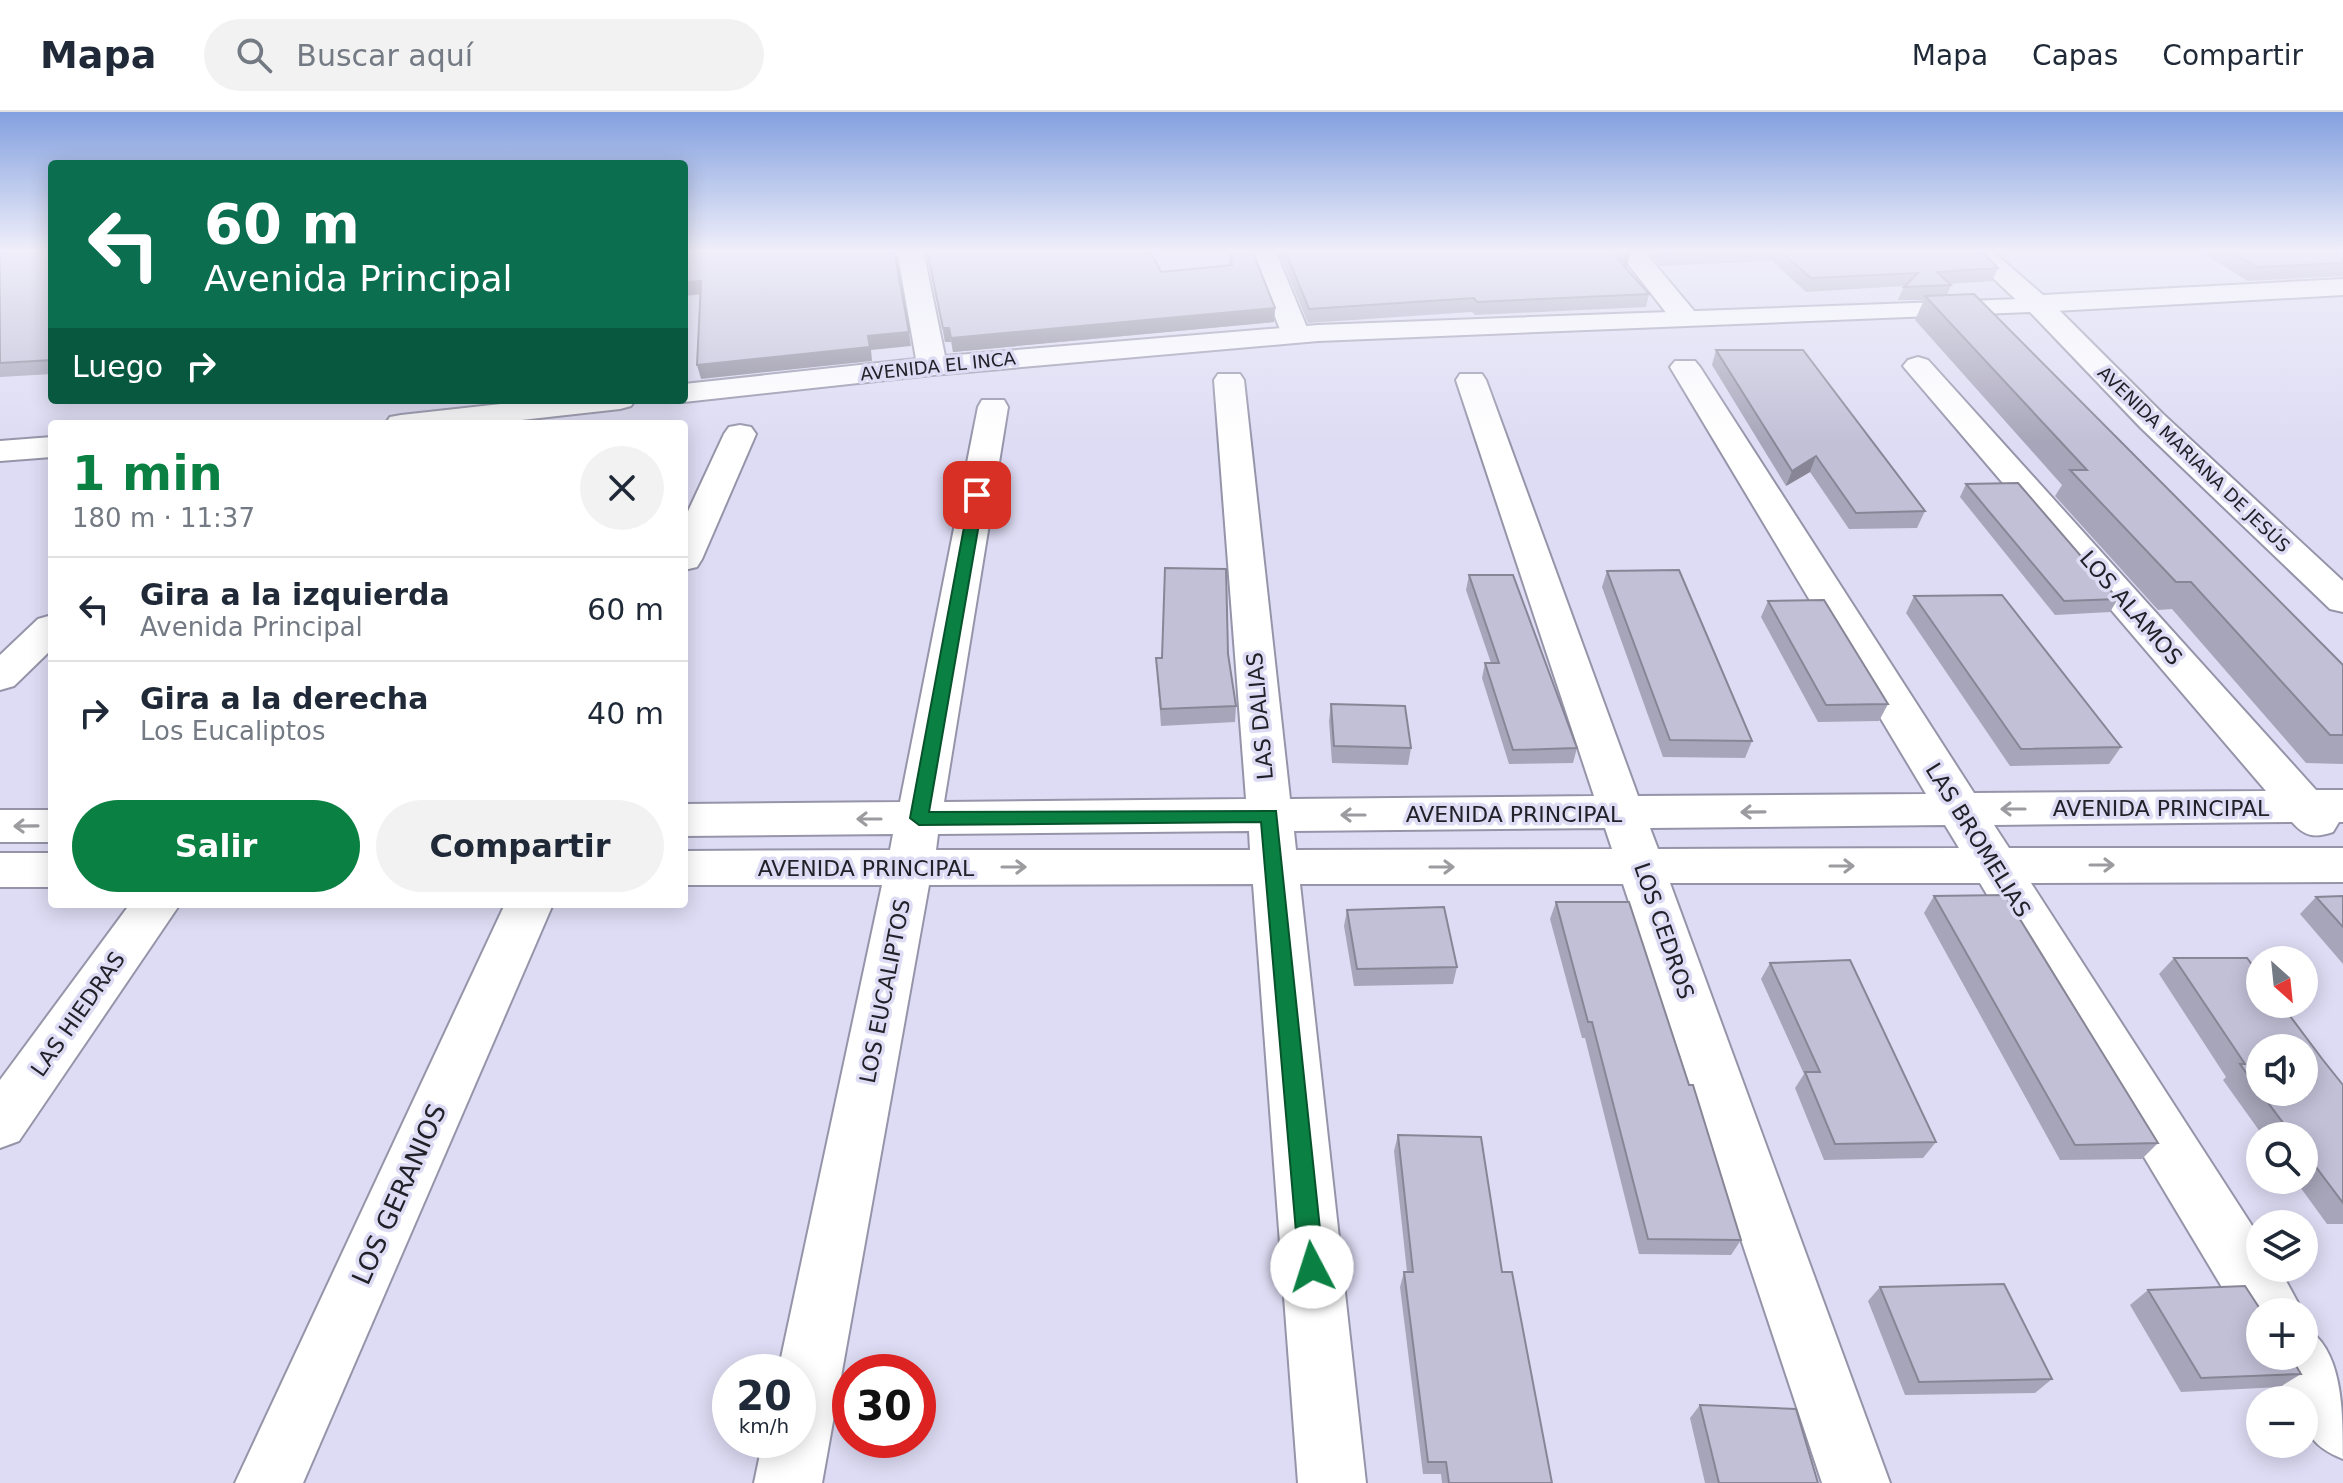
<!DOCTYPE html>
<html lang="es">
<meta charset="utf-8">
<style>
body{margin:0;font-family:"DejaVu Sans",sans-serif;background:#f2f2f3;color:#1f2937;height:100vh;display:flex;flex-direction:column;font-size:30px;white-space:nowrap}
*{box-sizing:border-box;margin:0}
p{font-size:26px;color:#747a83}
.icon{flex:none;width:44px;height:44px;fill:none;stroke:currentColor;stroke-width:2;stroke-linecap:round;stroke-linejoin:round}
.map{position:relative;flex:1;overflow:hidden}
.sheet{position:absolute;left:48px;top:308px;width:640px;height:488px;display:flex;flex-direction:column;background:#fff;border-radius:8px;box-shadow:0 4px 20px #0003}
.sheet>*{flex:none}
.guide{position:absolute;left:48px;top:48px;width:640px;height:244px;border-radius:8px;box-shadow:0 4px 20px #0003;background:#0b6e4f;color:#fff;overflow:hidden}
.needle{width:52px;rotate:153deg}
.fabs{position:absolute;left:2246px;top:834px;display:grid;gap:16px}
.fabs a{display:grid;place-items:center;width:72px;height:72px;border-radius:50%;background:#fff;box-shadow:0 4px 20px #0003;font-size:40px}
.speed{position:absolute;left:712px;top:1242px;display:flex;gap:16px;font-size:40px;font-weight:700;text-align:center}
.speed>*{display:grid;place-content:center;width:104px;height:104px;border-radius:50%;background:#fff;box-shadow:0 4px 20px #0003;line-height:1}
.speed small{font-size:20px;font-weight:400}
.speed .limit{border:12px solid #d22;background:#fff;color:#111}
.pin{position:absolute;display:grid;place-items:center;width:68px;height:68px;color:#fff;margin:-34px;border-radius:16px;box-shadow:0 4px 12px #0006}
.me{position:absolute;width:88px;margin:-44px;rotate:355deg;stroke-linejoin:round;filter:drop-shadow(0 0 6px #0008)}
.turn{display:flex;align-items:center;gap:28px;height:168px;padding:0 24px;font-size:36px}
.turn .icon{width:104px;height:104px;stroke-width:2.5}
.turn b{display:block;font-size:56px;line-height:68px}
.then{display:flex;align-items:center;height:76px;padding:0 24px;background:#0003;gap:16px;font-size:30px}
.round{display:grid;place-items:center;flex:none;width:84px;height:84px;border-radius:42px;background:#f2f2f3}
.head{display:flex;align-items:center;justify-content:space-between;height:136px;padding:0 24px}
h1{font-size:48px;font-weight:700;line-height:60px;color:#0b8043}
.primary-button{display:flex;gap:16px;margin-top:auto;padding:16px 24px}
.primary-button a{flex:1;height:92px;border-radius:48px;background:#0b8043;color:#fff;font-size:32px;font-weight:700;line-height:92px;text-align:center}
.primary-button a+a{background:#f2f2f3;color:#1f2937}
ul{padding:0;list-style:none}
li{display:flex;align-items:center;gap:24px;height:104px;padding:0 24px;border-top:2px solid #e0e1e3}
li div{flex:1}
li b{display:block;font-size:30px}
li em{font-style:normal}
header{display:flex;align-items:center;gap:48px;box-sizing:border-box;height:112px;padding:0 40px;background:#fff;border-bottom:2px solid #e0e1e3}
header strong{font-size:38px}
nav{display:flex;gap:44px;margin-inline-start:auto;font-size:28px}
.search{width:560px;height:72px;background:#f2f2f3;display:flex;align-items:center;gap:20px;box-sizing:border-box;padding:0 28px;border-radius:44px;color:#747a83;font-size:30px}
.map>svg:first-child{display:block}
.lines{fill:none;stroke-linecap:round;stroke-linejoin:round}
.street-casing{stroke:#9594a9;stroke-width:4}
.secondary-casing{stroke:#9594a9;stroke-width:4}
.street{fill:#fff;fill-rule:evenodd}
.secondary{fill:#fff;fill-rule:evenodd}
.wall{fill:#a7a5b9}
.shaded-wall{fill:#888696}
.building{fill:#c2c0d7;stroke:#888696;stroke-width:2}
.oneway{stroke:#9c9b9f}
.route{fill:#0b8043;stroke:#07532c;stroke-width:2}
.labels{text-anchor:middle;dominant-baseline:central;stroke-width:7;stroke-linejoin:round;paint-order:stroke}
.far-street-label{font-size:18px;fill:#222129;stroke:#dedcf4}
.street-label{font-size:22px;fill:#222129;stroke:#dedcf4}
.near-street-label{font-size:26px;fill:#222129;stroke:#dedcf4}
</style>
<header>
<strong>Mapa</strong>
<div class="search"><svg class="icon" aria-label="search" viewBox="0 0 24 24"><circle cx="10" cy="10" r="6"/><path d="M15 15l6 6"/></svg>Buscar aquí</div>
<nav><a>Mapa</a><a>Capas</a><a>Compartir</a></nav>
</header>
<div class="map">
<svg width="2343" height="1371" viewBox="0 0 2343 1371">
<rect width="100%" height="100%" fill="#dedcf4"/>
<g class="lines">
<g class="street-casing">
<g id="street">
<path d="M1250,138h25l35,85 -4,6h-20l-4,-6z"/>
<path d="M1617,138h26l52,62 4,6 -4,6h-20z"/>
<path d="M1963,138h28l52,45 300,-16v16l-306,17 -10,-2z"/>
<path d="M1918,245l10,3 388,430h27v32h-4l-6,10c-18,6 -28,5 -41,-10l-298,3 15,23h334v34l-312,1 229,355v30h19l24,44h-43v26l-10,-4 -270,-451h-310l220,600h-68l-199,-599h-323l66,599h-68l-45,-599 -324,1 -107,598h-68l9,-43h35v-68h-20l104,-487h-198v-34l206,-1 3,-16 -209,2v-32l216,-2 78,-395 4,-7h22l4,7 -64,395 302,-3 -32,-419 4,-6h22l4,6 46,419 304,-3 -138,-416 4,-6h22l4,6 152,416 288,-2 -256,-427 5,-6h20l5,6 274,426 292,-2 -358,-419 -5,-6 5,-6zM1945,713l14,23 -301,1 -8,-21zM1605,716l7,21 -316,1 -2,-19zM1249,719l1,19h-314l2,-16z"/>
<path d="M740,313l11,2 5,7 -54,125 -5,8 -13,3v-50l40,-86 5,-7z"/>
<path d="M52,503v34l-38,37 -14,4v-35l38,-36z"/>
<rect x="0" y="698" width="52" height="32"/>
<rect x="0" y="741" width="52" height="34"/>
<path d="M130,792h50l-161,237 -19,7v-68z"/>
<path d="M505,792h48l-250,579h-68z"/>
<path d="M2304,1215c39,21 39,84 39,132 -31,-13 -39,-25 -39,-59h-14l-23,-44h37z"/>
</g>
</g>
<g class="secondary-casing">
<g id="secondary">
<path d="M897,138h26l22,106 373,-31 729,-27 116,116 180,167v31l-13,-3 -189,-181 -111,-116 -712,29 -386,34 -248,27 -8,-2h8v-16l232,-25z"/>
<path d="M536,288h99l-4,6 -11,3 -134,15h-101l5,-7 11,-2z"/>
<path d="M52,325v20l-52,4v-20z"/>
</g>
</g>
<use href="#street" class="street"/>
<use href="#secondary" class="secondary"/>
</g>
<g class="wall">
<path d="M0,138h52v124l-52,3z"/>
<path d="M926,138h224l11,22 68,-6 -1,-16h24l23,58 -1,14 -321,30 -2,-10h-6z"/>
<path d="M1278,138h349v17h-2l24,27 -3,13 -171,8 -3,-3 -164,11z"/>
<path d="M1646,138h334l18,18 -6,13 -43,3 2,1 -4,10 396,370v99l-37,-1 -134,-154 -14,1 -103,-114 7,-11 -147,-165 9,-20h-26l6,-14 -98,6 -34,-31 -112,5z"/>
<path d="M2198,138h145v26l-95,5z"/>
<path d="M1716,238l209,161 -8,17 -68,1 -39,-57 -24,14 -74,-121z"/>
<path d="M1966,372l152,115 -8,13 -55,3 -95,-118z"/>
<path d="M1607,459l145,170 -7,17 -82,-1 -61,-170z"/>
<path d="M1469,463l108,173 -4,15 -64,1 -27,-86 3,-15h6l-25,-73z"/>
<path d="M1914,484l207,151 -12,17 -99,2 -104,-153z"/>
<path d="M1768,489l120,103 -9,17 -61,1 -57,-105z"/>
<path d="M1228,542l8,52 -1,16 -74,4 -5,-68z"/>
<path d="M1331,592l80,44 -3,17 -76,-2 -3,-42z"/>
<path d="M1934,784l224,247 -16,16 -82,1 -136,-247z"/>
<path d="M2343,784v68l-43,-50 16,-17z"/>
<path d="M1556,790l133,183 52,155 -10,15 -92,-1 -54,-216h-3l-32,-119z"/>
<path d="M1347,798l110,57 -4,17 -99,2 -10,-60z"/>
<path d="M2174,846l149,102 20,25v139h-16l-32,-44h9v-44h-41l-40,-56 3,-3 -67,-103z"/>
<path d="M1770,851l166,179 -13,16 -99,2 -29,-72 9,-14 -43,-95z"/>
<path d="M1398,1023l104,137 50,211h-110l-1,-9h-18l-23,-187 4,-15h3l-13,-121z"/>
<path d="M1880,1175l172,92 -17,14 -130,2 -37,-94z"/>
<path d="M2148,1178l153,84 -21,13 -99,5 -51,-87z"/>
<path d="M1700,1293l118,78h-113l-15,-65z"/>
</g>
<g class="shaded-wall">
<path d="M1630,142l-3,13 -15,2 3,-13z"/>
<path d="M701,169l3,13 -20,2v-14z"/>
<path d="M1275,196l-1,14 -321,30 -2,-14z"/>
<path d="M943,216h6l2,14h-6z"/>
<path d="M909,220l2,14 -40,4 1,11 -171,18 -4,-14 171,-29z"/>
<path d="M1816,344l-6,16 -24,14 6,-15z"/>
</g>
<g class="building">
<path d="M0,138h52v110l-52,3z"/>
<path d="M684,138h210l15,82 -41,4 2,11 -173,18 4,-84 -17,1z"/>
<path d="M927,138h223l11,22 71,-7 -2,-15h22l23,58 -324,30 -2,-10h-6z"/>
<path d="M1285,138h342l3,4 -15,2 34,38 -172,8 -3,-4 -165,11z"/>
<path d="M1662,138h53l-51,3z"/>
<path d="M1779,138h201l18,18 -61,4 14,13 -47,2 14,-14 -107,5z"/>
<path d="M2229,138h114v13l-86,4z"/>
<path d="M1974,182l369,371v70h-13l-139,-153h-15l-106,-112h17l-162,-174z"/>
<path d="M1716,238h87l122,161 -69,2 -40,-57 -24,15z"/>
<path d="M2018,371l100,116 -54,2 -98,-117z"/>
<path d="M1165,456l61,1 2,85 8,52 -75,3 -5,-51h6z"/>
<path d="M1679,458l73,171 -82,-1 -63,-169z"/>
<path d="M1469,463h44l64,173 -64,2 -28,-87h14z"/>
<path d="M2002,483l119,152 -100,2 -107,-153z"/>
<path d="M1824,488l64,104 -62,1 -58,-104z"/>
<path d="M1331,592l74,2 6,42 -77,-2z"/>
<path d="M2005,783l153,248 -83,2 -141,-249z"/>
<path d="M2343,784v31l-27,-30z"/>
<path d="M1556,790h73l60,183h4l48,155 -93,-1 -56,-217h-4z"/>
<path d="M1444,795l13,60 -100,2 -10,-59z"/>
<path d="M2174,846h73l13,17v29h21l42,56 20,25v118l-39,-52v-15h-11l-33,-44h44v-44h-44v44l-20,-28h5z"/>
<path d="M1850,848l86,182 -101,2 -30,-72h15l-50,-109z"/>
<path d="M1398,1023l83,2 21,135h10l40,211h-103l-3,-21h-18l-24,-190h9z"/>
<path d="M2004,1172l48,95 -133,3 -39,-95z"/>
<path d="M2245,1174l17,26h-2v44h30l11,18 -100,4 -53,-88z"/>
<path d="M1700,1293l96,4 22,74h-99z"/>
</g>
<defs><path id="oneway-shaft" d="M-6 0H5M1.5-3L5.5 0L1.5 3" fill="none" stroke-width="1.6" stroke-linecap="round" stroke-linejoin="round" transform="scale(2)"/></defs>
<g class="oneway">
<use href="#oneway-shaft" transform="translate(2013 697) rotate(180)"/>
<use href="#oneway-shaft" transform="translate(1753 700) rotate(179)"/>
<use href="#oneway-shaft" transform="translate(1353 703) rotate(180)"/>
<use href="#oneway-shaft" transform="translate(869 707) rotate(180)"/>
<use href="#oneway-shaft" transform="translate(26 714) rotate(179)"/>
<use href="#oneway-shaft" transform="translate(2102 753)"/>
<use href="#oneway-shaft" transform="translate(1842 754)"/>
<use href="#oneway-shaft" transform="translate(1014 755)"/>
<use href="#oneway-shaft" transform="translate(1442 755)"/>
</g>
<linearGradient id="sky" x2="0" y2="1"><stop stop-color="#83a0df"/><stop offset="0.42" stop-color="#f0effa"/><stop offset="1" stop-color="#f0effa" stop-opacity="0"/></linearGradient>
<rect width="2343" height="330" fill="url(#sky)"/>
<path class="route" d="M977,379l7,4 -55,317 347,-1 48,456 -3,9 -9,3 -9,-3 -4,-9 -38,-445 -342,3 -9,-7 60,-323z"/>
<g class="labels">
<g class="far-street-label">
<text transform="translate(938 254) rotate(-6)">AVENIDA EL INCA</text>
<text transform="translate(2194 347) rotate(44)">AVENIDA MARIANA DE JESÚS</text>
</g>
<g class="street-label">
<text transform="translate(2131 496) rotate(49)">LOS ALAMOS</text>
<text transform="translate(1260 604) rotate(-95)">LAS DALIAS</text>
<text x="2161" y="696">AVENIDA PRINCIPAL</text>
<text x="1514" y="702">AVENIDA PRINCIPAL</text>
<text transform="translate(1978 728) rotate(58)">LAS BROMELIAS</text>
<text x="866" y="756">AVENIDA PRINCIPAL</text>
<text transform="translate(1664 819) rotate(71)">LOS CEDROS</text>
<text transform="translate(885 879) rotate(-79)">LOS EUCALIPTOS</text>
<text transform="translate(78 902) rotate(-55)">LAS HIEDRAS</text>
</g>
<g class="near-street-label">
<text transform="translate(399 1082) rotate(-66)">LOS GERANIOS</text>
</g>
</g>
</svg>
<div class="fabs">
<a><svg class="needle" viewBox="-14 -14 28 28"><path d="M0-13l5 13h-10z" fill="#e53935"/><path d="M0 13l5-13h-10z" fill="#747a83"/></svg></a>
<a><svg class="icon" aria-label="sound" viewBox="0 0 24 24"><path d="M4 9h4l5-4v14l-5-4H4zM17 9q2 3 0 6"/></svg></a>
<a><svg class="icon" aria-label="search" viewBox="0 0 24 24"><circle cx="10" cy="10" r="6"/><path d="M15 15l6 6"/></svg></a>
<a><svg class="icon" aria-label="layers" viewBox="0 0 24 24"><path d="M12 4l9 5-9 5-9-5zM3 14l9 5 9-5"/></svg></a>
<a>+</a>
<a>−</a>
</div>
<div class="speed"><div>20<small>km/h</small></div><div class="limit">30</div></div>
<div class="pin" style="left:977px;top:383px;background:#d93025"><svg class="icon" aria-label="arrive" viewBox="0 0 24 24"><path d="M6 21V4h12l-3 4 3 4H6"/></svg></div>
<svg class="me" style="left:1312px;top:1155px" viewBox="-20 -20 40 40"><circle r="19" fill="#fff"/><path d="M0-13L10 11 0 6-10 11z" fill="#0b8043"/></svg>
<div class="guide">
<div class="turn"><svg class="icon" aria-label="left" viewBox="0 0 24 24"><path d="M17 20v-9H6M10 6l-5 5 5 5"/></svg><div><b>60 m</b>Avenida Principal</div></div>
<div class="then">Luego<svg class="icon" aria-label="right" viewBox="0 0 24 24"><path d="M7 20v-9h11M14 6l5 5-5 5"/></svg></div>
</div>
<section class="sheet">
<div class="head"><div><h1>1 min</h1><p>180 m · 11:37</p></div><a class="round"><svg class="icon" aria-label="close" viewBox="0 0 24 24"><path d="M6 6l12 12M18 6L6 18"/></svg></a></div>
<ul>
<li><svg class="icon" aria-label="left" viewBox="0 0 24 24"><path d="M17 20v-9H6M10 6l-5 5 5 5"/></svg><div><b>Gira a la izquierda</b><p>Avenida Principal</p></div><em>60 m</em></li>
<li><svg class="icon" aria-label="right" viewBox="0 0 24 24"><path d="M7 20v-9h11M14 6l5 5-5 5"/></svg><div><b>Gira a la derecha</b><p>Los Eucaliptos</p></div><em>40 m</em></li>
</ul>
<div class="primary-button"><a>Salir</a><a>Compartir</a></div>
</section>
</div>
